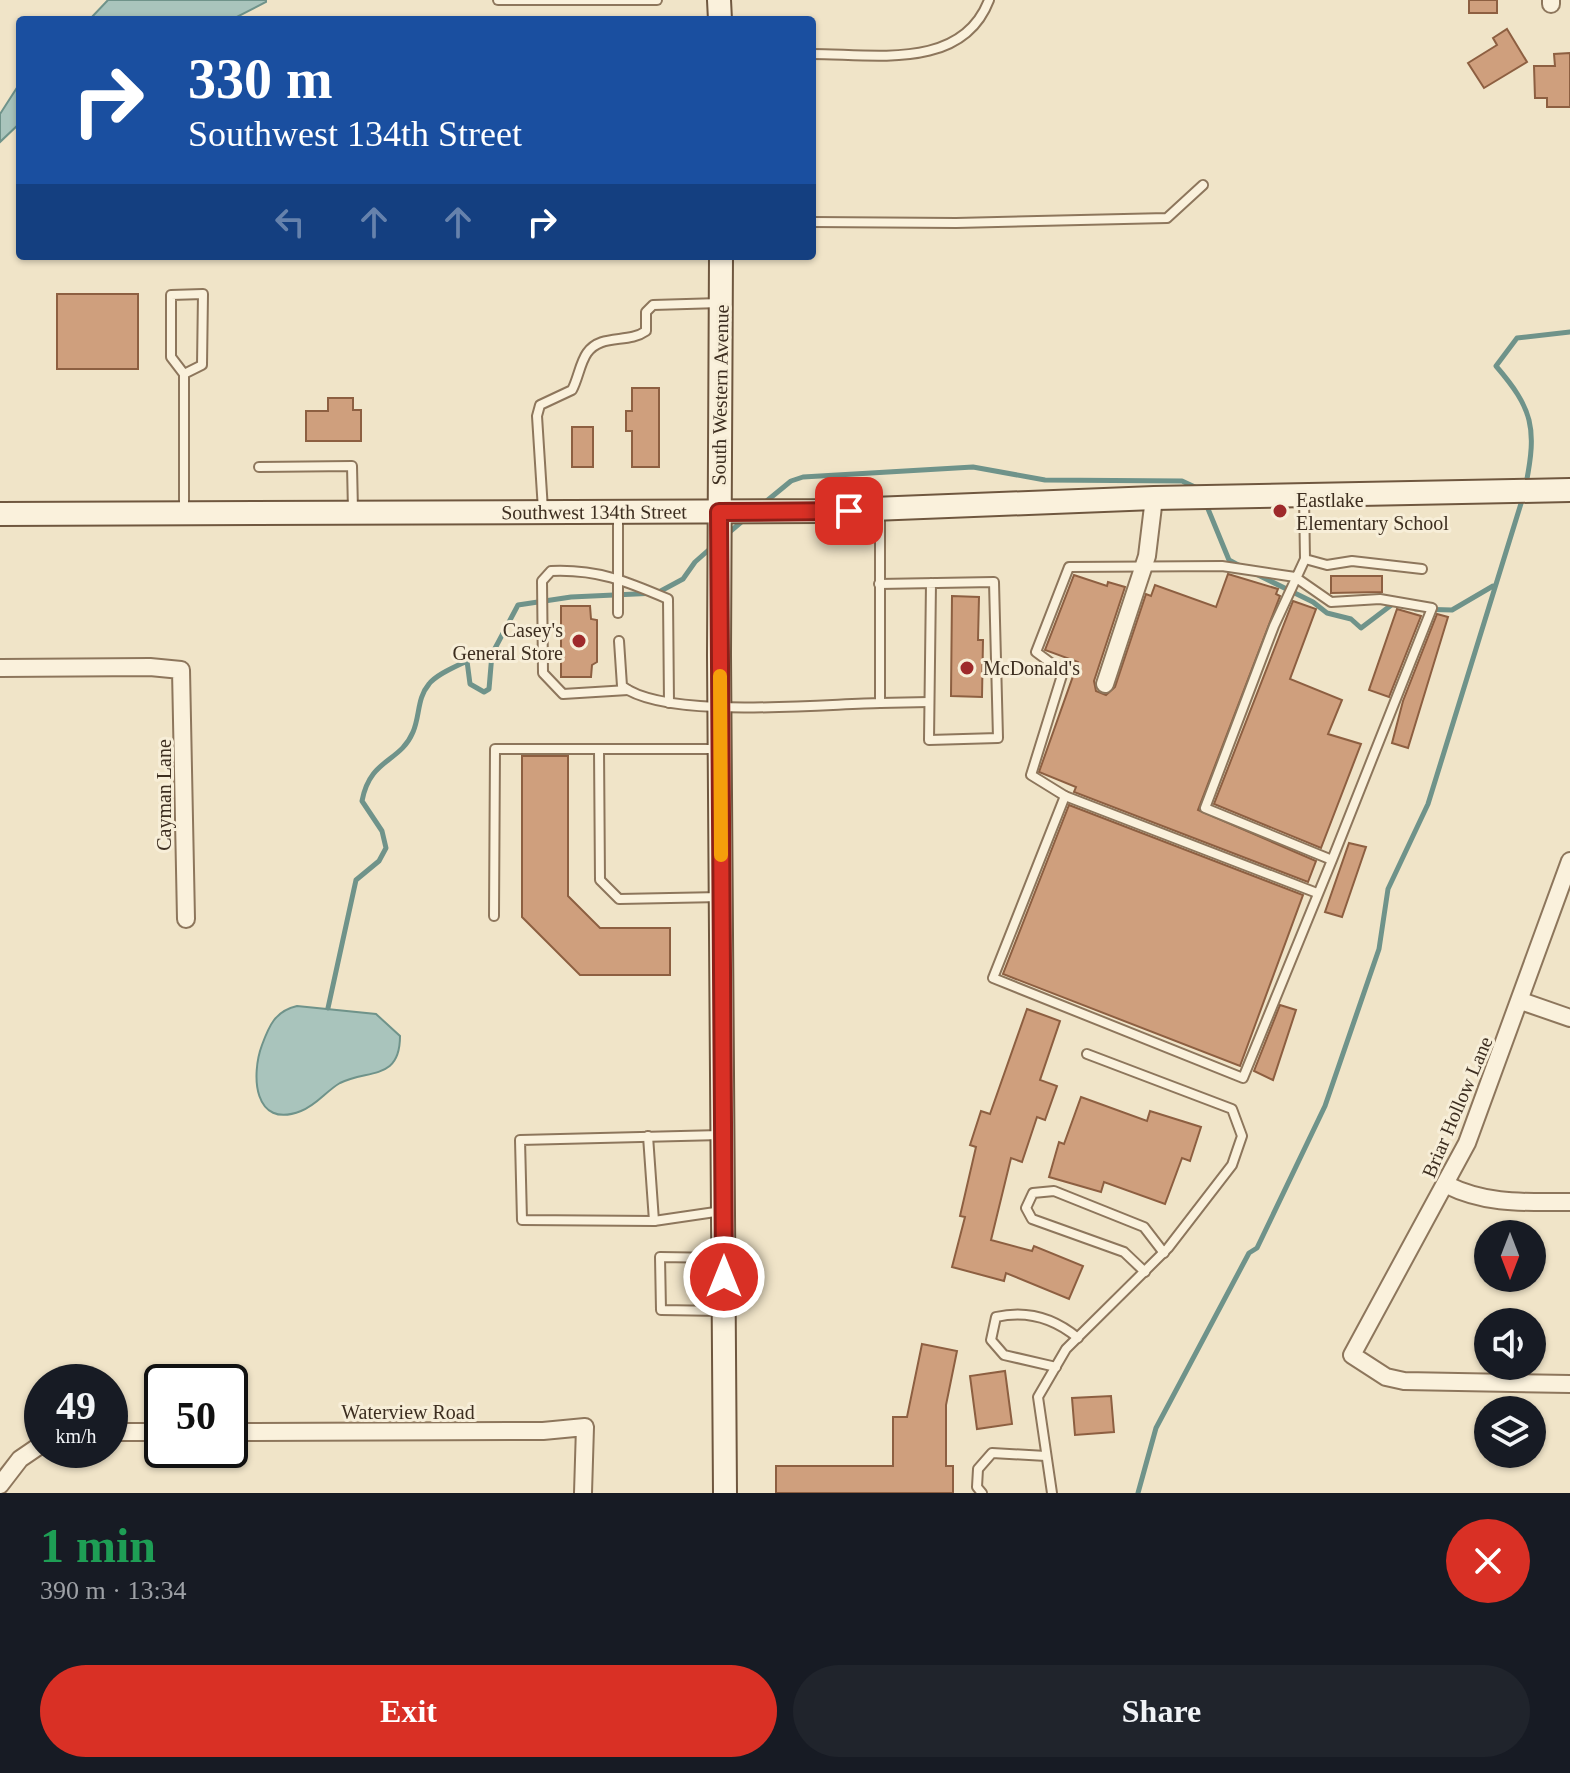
<!DOCTYPE html>
<meta charset="utf-8">
<style>
body{margin:0;font-family:Georgia,serif;background:#20242c;color:#f1f3f6;height:100vh;display:flex;flex-direction:column;font-size:30px;white-space:nowrap}
*{box-sizing:border-box;margin:0}
p{font-size:26px;color:#9ea1a6}
.icon{flex:none;width:44px;height:44px;fill:none;stroke:currentColor;stroke-width:2;stroke-linecap:round;stroke-linejoin:round}
.map{position:relative;height:1493px;overflow:hidden}
.side{display:flex;flex-direction:column;background:#171b24;flex:1}
.side>*{flex:none}
.guide{position:absolute;left:16px;top:16px;width:800px;height:244px;border-radius:8px;box-shadow:0 2px 6px #0004;background:#1a4fa0;color:#fff;overflow:hidden}
.needle{width:52px;rotate:180deg}
.tools{position:absolute;left:1474px;top:1220px;display:grid;gap:16px}
.tools a{display:grid;place-items:center;width:72px;height:72px;border-radius:50%;background:#171b24;box-shadow:0 2px 6px #0004;font-size:40px}
.speed{position:absolute;left:24px;top:1364px;display:flex;gap:16px;font-size:40px;font-weight:700;text-align:center}
.speed>*{display:grid;place-content:center;width:104px;height:104px;border-radius:50%;background:#171b24;box-shadow:0 2px 6px #0004;line-height:1}
.speed small{font-size:20px;font-weight:400}
.speed .limit{border:4px solid #111;border-radius:12px;background:#fff;color:#111}
.pin{position:absolute;display:grid;place-items:center;width:68px;height:68px;color:#fff;margin:-34px;border-radius:16px;box-shadow:0 4px 12px #0006}
.me{position:absolute;width:88px;margin:-44px;rotate:0deg;stroke-linejoin:round;filter:drop-shadow(0 0 6px #0008)}
.turn{display:flex;align-items:center;gap:28px;height:168px;padding:0 40px;font-size:36px}
.turn .icon{width:104px;height:104px;stroke-width:2.5}
.turn b{display:block;font-size:56px;line-height:68px}
.lanes{display:flex;align-items:center;height:76px;padding:0 40px;background:#0003;justify-content:center;gap:40px;direction:ltr}
.lanes .off{opacity:.35}
.round{display:grid;place-items:center;flex:none;width:84px;height:84px;border-radius:42px;background:#20242c}
.overview{display:flex;align-items:center;justify-content:space-between;height:136px;padding:0 40px}
h1{font-size:48px;font-weight:700;line-height:60px;color:#1e9e55}
.primary-button{display:flex;gap:16px;margin-top:auto;padding:16px 40px}
.primary-button a{flex:1;height:92px;border-radius:48px;background:#d93025;color:#fff;font-size:32px;font-weight:700;line-height:92px;text-align:center}
.primary-button a+a{background:#20242c;color:#f1f3f6}
.map>svg:first-child{display:block}
.water{fill:#a9c4bc;stroke:#6f938a;stroke-width:2}
.lines{fill:none;stroke-linecap:round;stroke-linejoin:round}
.stream{stroke:#6f938a;stroke-width:5}
.building{fill:#cf9f7d;stroke:#8d5f41;stroke-width:2}
.lane-casing{stroke:#8d765c;stroke-width:12}
.street-casing{stroke:#8d765c;stroke-width:20}
.secondary-casing{stroke:#6f573f;stroke-width:26}
.lane{stroke:#faf1dc;stroke-width:8}
.street{stroke:#faf1dc;stroke-width:16}
.secondary{stroke:#faf1dc;stroke-width:22}
.route-casing{stroke:#8d1f18;stroke-width:20}
.route{stroke:#d93025;stroke-width:14}
.slow{stroke:#f59e0b;stroke-width:14}
.poi-dot{fill:#9e2a2b;stroke:#f7eed8;stroke-width:3}
.labels{text-anchor:middle;dominant-baseline:central;stroke-width:6;stroke-linejoin:round;paint-order:stroke}
.street-label{font-size:20px;fill:#3d2e20;stroke:#f7eed8}
.poi-label{font-size:20px;fill:#3d2e20;stroke:#f7eed8;text-anchor:start}
</style>
<div class="map">
<svg width="1570" height="1493" viewBox="0 0 1570 1493">
<rect width="100%" height="100%" fill="#f0e4c8"/>
<g class="water">
<path d="M108,0h158v2l-35,18h-142z"/>
<path d="M20,83v40l-20,19v-28z"/>
<path d="M297,1006l79,8 24,22c0,45 -32,33 -60,47 -14,8 -23,22 -39,28 -48,19 -50,-37 -39,-66 7,-19 13,-34 35,-39z"/>
</g>
<g class="lines">
<g class="stream">
<path d="M1526,484c11,-56 7,-75 -30,-118l21,-28 53,-6"/>
<path d="M763,504l28,-23 12,-4 170,-10 72,13 137,1 15,7"/>
<path d="M1206,504l23,56 11,6"/>
<path d="M726,535l20,-17"/>
<path d="M1256,574l57,28 14,11 24,6 10,9 33,-25 4,1"/>
<path d="M1416,609l36,1 41,-24"/>
<path d="M328,1008l28,-128 23,-19 7,-13 -4,-17 -20,-30c8,-43 38,-38 51,-69 7,-16 4,-34 16,-48 8,-10 26,-17 38,-23l3,23 14,8 5,-3 3,-35 26,-49 53,-8 86,-4 26,-14 12,-17 17,-15"/>
<path d="M1138,1493l18,-65 93,-175 8,-5 68,-142 54,-157 9,-60 40,-85 95,-307"/>
</g>
</g>
<g class="building">
<rect x="1469" y="0" width="28" height="13"/>
<path d="M1507,29l20,33 -43,26 -16,-25 29,-18 -4,-7z"/>
<path d="M1570,53v54h-23v-9h-12l-1,-32h21l-1,-12z"/>
<rect x="57" y="294" width="81" height="75"/>
<path d="M632,388h27v79h-27v-36h-6v-20h6z"/>
<path d="M328,398h25v12h8v31h-55v-30h22z"/>
<rect x="572" y="427" width="21" height="40"/>
<path d="M1228,574l50,15 -2,5 4,2 -82,214 118,51 -8,21 -234,-90 2,-5 -37,-15 39,-110 -33,-12 29,-75 33,11 1,-4 17,5 -31,94 2,10 10,4 9,-8 31,-93 5,2 4,-11 61,22z"/>
<path d="M1331,576h51v16l-51,1z"/>
<path d="M952,596l27,1 -1,43h5l-1,57 -31,-1z"/>
<path d="M1293,601l23,8 -26,70 52,21 -14,34 33,10 -40,104 -107,-44z"/>
<path d="M561,606h29l1,13 6,1v42l-5,3 -1,12h-30z"/>
<path d="M1397,609l24,7 -32,81 -20,-7z"/>
<path d="M1437,614l11,3 -40,131 -16,-5 11,-42z"/>
<path d="M522,756h46v140l32,32h70v47h-90l-58,-58z"/>
<path d="M1069,805l234,90 -63,171 -237,-92z"/>
<path d="M1349,843l17,4 -24,70 -17,-5z"/>
<path d="M1280,1005l16,5 -23,70 -19,-9z"/>
<path d="M1027,1009l33,12 -20,59 17,6 -12,34 -8,-3 -15,45 -11,-4 -20,82 41,11 2,-5 49,20 -14,33 -63,-26 -2,8 -52,-14 13,-50 -5,-1 16,-69 -6,-2 11,-34 9,3z"/>
<path d="M1081,1097l66,24 3,-10 51,16 -11,34 -8,-3 -17,46 -61,-22 -3,10 -52,-15 10,-35 5,2z"/>
<path d="M922,1344l35,7 -11,54v61h7v27h-177v-27h117v-49h14z"/>
<path d="M1005,1371l7,53 -35,5 -7,-53z"/>
<path d="M1111,1396l3,36 -39,3 -3,-37z"/>
</g>
<g class="lines">
<g class="lane-casing">
<g id="lane">
<path d="M498,0h159"/>
<path d="M812,54c62,0 150,17 177,-54"/>
<path d="M812,222l144,1 211,-5 36,-33"/>
<path d="M259,467l93,-1 1,44"/>
<path d="M1304,496l1,63 22,6 25,-4 70,8"/>
<path d="M543,510l-6,-94 3,-11 32,-15c6,-11 8,-27 15,-37 14,-20 41,-9 59,-22v-19l7,-7 67,-2"/>
<path d="M184,512v-138l18,-9 1,-71 -32,1v62l13,17"/>
<path d="M618,513v100"/>
<path d="M1305,559l-31,67 -69,182 127,52 100,-252 -52,-9 -49,3 -36,-25 -73,-11 -153,1 -33,85 27,20 -32,103 34,21 -72,182 250,100 89,-218"/>
<path d="M879,584l115,-2 4,156 -69,2 2,-157"/>
<path d="M619,641l3,45c44,34 199,18 258,17v-192"/>
<path d="M628,690l-65,4 -20,-21 -1,-92 9,-10c46,-2 75,10 117,28l1,104"/>
<path d="M880,703l49,-1"/>
<path d="M599,749l1,131 19,19 102,-2"/>
<path d="M1065,796l252,97"/>
<path d="M494,916l1,-167h224"/>
<path d="M721,1135l-201,5 2,80 132,1 68,-10"/>
<path d="M648,1136l6,85"/>
<path d="M1145,1272l-21,-20 -92,-33 -6,-11 7,-15 21,-2 90,36 20,26"/>
<path d="M723,1311l-62,-1 -1,-53 63,1"/>
<path d="M1056,1367l-52,-12 -13,-15 5,-23c30,-7 58,1 82,21"/>
<path d="M982,1493l-5,-6 1,-18 14,-16 54,3"/>
<path d="M1052,1493l-14,-96 28,-48 102,-101 64,-83 10,-29 -10,-27 -145,-55"/>
</g>
</g>
<g class="street-casing">
<g id="street">
<path d="M1551,0v4"/>
<path d="M0,668l150,-1 31,3 5,249"/>
<path d="M1105,684l42,-128 7,-58"/>
<path d="M1570,861l-103,282 -115,212 34,22 18,4 166,3"/>
<path d="M1521,1001l49,17"/>
<path d="M1447,1185c40,20 79,17 123,17"/>
<path d="M110,1432h52"/>
<path d="M230,1432l313,-1 42,-4 -2,66"/>
<path d="M0,1485l20,-26 22,-15"/>
</g>
</g>
<g class="secondary-casing">
<g id="secondary">
<path d="M719,0l1,20"/>
<path d="M721,256l-2,399 6,838"/>
<path id="s1" d="M0,514l822,-3 332,-13 416,-8"/>
</g>
</g>
<use href="#lane" class="lane"/>
<use href="#street" class="street"/>
<use href="#secondary" class="secondary"/>
</g>
<g class="lines">
<g class="route-casing">
<path id="route" d="M724,1277l-5,-765 130,-1"/>
</g>
<use href="#route" class="route"/>
<path class="slow" d="M720,676l1,179"/>
</g>
<g class="poi-dot">
<circle cx="1280" cy="511" r="8"/>
<circle cx="579" cy="641" r="8"/>
<circle cx="967" cy="668" r="8"/>
</g>
<g class="labels">
<g class="street-label">
<text transform="translate(720 395) rotate(-89)">South Western Avenue</text>
<text stroke="none"><textPath href="#s1" startOffset="594">Southwest 134th Street</textPath></text>
<text transform="translate(164 795) rotate(-90)">Cayman Lane</text>
<text transform="translate(1457 1107) rotate(-67)">Briar Hollow Lane</text>
<text x="408" y="1412">Waterview Road</text>
</g>
<g class="poi-label">
<text x="1296" y="500">Eastlake<tspan x="1296" dy="23">Elementary School</tspan></text>
<text x="563" y="630" text-anchor="end">Casey's<tspan x="563" dy="23">General Store</tspan></text>
<text x="983" y="668">McDonald's</text>
</g>
</g>
</svg>
<div class="tools">
<a><svg class="needle" viewBox="-14 -14 28 28"><path d="M0-13l5 13h-10z" fill="#e53935"/><path d="M0 13l5-13h-10z" fill="#9ea1a6"/></svg></a>
<a><svg class="icon" aria-label="sound" viewBox="0 0 24 24"><path d="M4 9h4l5-4v14l-5-4H4zM17 9q2 3 0 6"/></svg></a>
<a><svg class="icon" aria-label="layers" viewBox="0 0 24 24"><path d="M12 4l9 5-9 5-9-5zM3 14l9 5 9-5"/></svg></a>
</div>
<div class="speed"><div>49<small>km/h</small></div><div class="limit">50</div></div>
<div class="pin" style="left:849px;top:511px;background:#d93025"><svg class="icon" aria-label="arrive" viewBox="0 0 24 24"><path d="M6 21V4h12l-3 4 3 4H6"/></svg></div>
<svg class="me" style="left:724px;top:1277px" viewBox="-20 -20 40 40"><circle r="17" fill="#d93025" stroke="#fff" stroke-width="3"/><path d="M0-11L8 9 0 5-8 9z" fill="#fff"/></svg>
<div class="guide">
<div class="turn"><svg class="icon" aria-label="right" viewBox="0 0 24 24"><path d="M7 20v-9h11M14 6l5 5-5 5"/></svg><div><b>330 m</b>Southwest 134th Street</div></div>
<div class="lanes"><svg class="icon off" aria-label="left" viewBox="0 0 24 24"><path d="M17 20v-9H6M10 6l-5 5 5 5"/></svg><svg class="icon off" aria-label="ahead" viewBox="0 0 24 24"><path d="M12 20V5M6 11l6-6 6 6"/></svg><svg class="icon off" aria-label="ahead" viewBox="0 0 24 24"><path d="M12 20V5M6 11l6-6 6 6"/></svg><svg class="icon" aria-label="right" viewBox="0 0 24 24"><path d="M7 20v-9h11M14 6l5 5-5 5"/></svg></div>
</div>
</div>
<section class="side">
<div class="overview"><div><h1>1 min</h1><p>390 m · 13:34</p></div><a class="round" style="background:#d93025;color:#fff"><svg class="icon" aria-label="close" viewBox="0 0 24 24"><path d="M6 6l12 12M18 6L6 18"/></svg></a></div>
<div class="primary-button"><a>Exit</a><a>Share</a></div>
</section>
